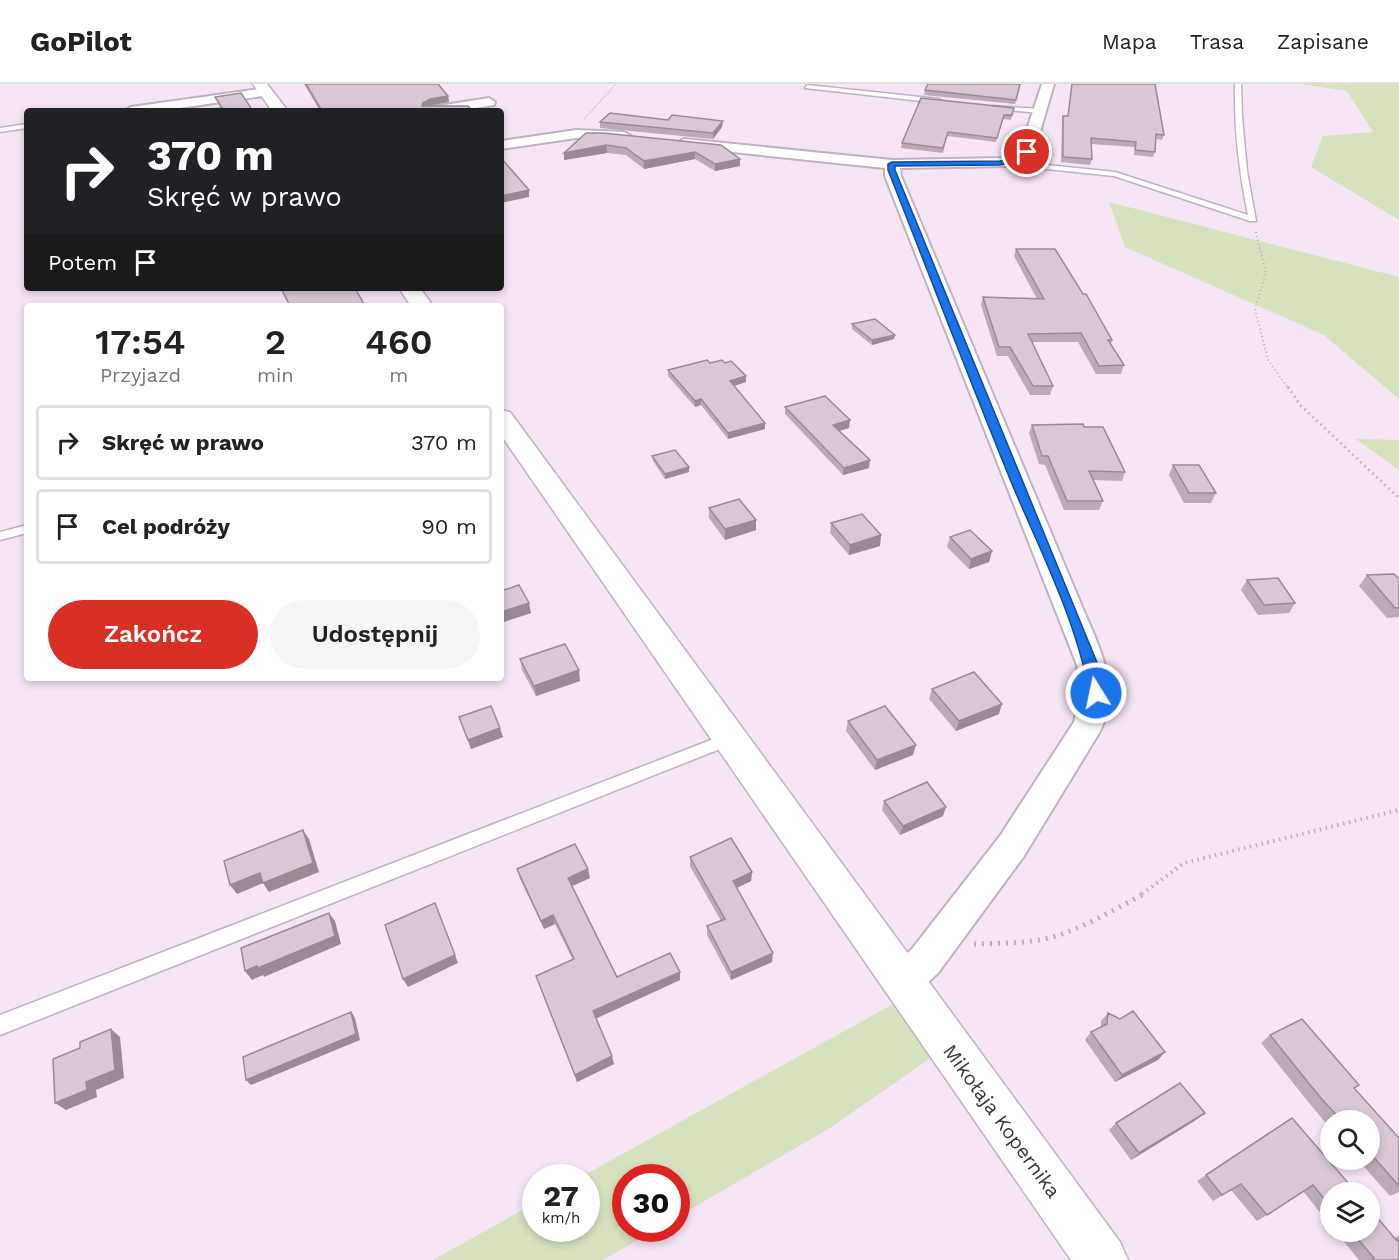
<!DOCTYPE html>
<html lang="pl">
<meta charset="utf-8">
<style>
body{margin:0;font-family:"Work Sans",sans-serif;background:#f6f6f6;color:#222;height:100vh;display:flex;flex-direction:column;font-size:22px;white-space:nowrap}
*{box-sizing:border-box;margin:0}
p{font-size:20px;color:#767676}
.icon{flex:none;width:33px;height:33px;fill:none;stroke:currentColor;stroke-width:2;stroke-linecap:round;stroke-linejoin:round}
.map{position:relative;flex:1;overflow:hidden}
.side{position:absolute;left:24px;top:219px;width:480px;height:378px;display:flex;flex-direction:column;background:#fff;border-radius:6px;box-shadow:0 3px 9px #0003}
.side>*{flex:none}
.guide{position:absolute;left:24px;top:24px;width:480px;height:183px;border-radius:6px;box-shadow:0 3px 9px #0003;background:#202124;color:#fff;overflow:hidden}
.tools{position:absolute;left:1320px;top:1026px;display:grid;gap:12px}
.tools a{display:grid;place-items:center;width:60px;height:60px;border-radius:50%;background:#fff;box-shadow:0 3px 9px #0003;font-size:30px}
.speed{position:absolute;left:522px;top:1080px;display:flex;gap:12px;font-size:30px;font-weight:700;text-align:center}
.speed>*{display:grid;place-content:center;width:78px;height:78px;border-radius:50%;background:#fff;box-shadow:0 3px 9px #0003;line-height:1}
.speed small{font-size:15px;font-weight:400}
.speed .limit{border:9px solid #d22;background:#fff;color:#111}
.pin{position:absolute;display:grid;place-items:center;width:51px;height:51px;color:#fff;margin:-26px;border:3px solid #fff;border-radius:50%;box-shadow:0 2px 6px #0007}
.me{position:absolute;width:66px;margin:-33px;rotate:350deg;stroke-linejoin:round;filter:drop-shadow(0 0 4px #0008)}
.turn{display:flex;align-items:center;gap:21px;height:126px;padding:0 24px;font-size:27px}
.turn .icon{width:78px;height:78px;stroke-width:2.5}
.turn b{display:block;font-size:42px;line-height:51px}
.then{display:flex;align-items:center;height:57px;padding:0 24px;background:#0003;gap:12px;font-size:22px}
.eta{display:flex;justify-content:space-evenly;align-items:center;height:102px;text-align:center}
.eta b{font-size:36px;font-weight:600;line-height:42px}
.action{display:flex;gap:12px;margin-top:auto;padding:12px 24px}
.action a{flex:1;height:69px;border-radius:36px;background:#d93025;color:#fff;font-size:24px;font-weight:600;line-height:69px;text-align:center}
.action a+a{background:#f6f6f6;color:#222}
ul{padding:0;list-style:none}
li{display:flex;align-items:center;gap:18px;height:75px;margin:0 12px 9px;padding:0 12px;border:3px solid #e0e0e0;border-radius:6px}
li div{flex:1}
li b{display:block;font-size:22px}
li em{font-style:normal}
header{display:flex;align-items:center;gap:36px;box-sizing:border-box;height:84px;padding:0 30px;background:#fff;border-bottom:2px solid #e0e0e0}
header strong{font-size:28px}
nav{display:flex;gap:33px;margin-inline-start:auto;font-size:21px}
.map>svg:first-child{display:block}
.green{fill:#d6e3be}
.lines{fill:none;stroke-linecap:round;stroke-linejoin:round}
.lane-casing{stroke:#c1b2c2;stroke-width:3}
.street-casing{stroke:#c1b2c2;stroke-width:4}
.secondary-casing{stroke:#c1b2c2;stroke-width:3}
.path-far4{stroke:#bbaebb;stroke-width:1.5;stroke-dasharray:1 2;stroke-linecap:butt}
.path-far3{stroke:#bbaebb;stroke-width:2;stroke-dasharray:1 3;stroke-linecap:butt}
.path-far2{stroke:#bbaebb;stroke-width:3;stroke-dasharray:1.5 4;stroke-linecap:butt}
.path-far1{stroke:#bbaebb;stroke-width:4;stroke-dasharray:1.5 4.5;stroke-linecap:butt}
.path{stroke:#bbaebb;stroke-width:5;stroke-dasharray:2 6;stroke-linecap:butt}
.lane{fill:#fff;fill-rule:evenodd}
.street{fill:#fff;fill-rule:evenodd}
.secondary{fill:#fff;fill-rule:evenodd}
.wall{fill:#bbabb8}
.shaded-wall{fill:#988b96}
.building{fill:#d9c7d6;stroke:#988b96;stroke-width:1.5}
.route{fill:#1a73e8;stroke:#114b97;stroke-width:1.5}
.labels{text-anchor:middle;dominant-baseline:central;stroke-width:4.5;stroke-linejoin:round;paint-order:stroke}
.near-street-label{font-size:20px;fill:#3c363c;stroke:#fff}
</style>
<header>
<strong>GoPilot</strong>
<nav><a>Mapa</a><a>Trasa</a><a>Zapisane</a></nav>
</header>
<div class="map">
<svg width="1399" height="1176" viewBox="0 0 1399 1176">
<rect width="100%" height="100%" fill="#f5e5f5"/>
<g class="green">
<path d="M1300,0h99v136l-88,-53 12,-31 50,-4 -26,-41z"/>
<path d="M1109,118l290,75v122l-75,-64 -199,-88z"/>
<path d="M1356,355l43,1v30z"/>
<path d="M895,919l37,54 -102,71 -153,89 -1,-39h-50v50l31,1 -54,31h-170l102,-57 1,25h50v-50l-5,-1z"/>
</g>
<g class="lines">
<g class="lane-casing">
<g id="lane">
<path d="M1235,0h6l1,33 5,54 9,50h-6l-136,-45 -77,-8 -27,-8 4,-2 23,6 78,8 133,43c-9,-44 -14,-86 -13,-131z"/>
<path d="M807,1l132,14 3,2 -3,2 -134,-15z"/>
<path d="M993,22l47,3 3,2 -3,2 -45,-4z"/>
<path d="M27,40v4l-27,4v-4z"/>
<path d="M27,441v8l-27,7v-8z"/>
<path d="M729,649l6,2 2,4 -2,4 -735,292v-20z"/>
</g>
</g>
<g class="street-casing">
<g id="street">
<path d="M1042,0h12l-20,68 -8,8 -19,6 -107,2 1,8 177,421c18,45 46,89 21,136l-75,123 -86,117 -23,21 -13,5 -13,-5 -5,-13 5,-13 23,-19 88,-113 74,-114 7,-29 -4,-28 -192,-489v-8l-201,-21 -7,-4 7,-4 208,21 113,-2 15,-8z"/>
<path d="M266,4l4,1 2,3 -2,3 -111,16h-35l7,-4z"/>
<path d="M489,14l6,4 -1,3 -37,6h-32l7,-4z"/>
<path d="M576,46l48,2 7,4 -7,4 -48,-2 -75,11v-8z"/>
</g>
</g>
<g class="secondary-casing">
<g id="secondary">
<path d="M253,0h14l21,27h-16z"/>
<path d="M399,204h21l13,18h-22z"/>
<path d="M501,326l9,2 610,830 8,18h-57l-570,-825z"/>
</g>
</g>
<path class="path-far4" d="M584,35l32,-35"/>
<path class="path-far3" d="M1256,148l10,41 -11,36 13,51 21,29"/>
<path class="path-far2" d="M1288,303l13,19 98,92"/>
<path class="path-far1" d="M1142,810l42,-31 215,-53"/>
<path class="path" d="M974,860c28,-1 61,0 88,-10 28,-10 56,-26 83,-41"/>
<use href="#lane" class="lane"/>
<use href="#street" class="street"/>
<use href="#secondary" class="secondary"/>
</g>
<g class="wall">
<path d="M304,0h134l10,12 1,6 -20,4 43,5h-152z"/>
<path d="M1021,0l-6,20 -91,-9 1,-5z"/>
<path d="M1072,0h83l9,51 -2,5 -6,-1 -1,13 -2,5 -19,-2 1,-8 -44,-3 1,15 -2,6 -29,-3 1,-41 1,-5h5z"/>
<path d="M1014,24l-3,12 -8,-1 -7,23 -49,-6 -4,17 -42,-5 1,-5z"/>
<path d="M668,36l54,7 -9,12 -113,-11v-6z"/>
<path d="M586,49l135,12 19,21 -25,5 -20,-12 -51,10 -18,-14 -19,-2 -43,7v-7z"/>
<path d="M1016,165l67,45 29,46 -1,4 13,21 -3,9h-25l-18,-32h-46l21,44 -3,9h-20l-22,-39h-11l-16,-51 2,-8 54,2 -23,-43z"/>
<path d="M852,240l43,11 -1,4 -22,6 -20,-16z"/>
<path d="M710,279l36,19 -12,4 31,43 -37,10 -27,-34 -6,2 -27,-31v-6z"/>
<path d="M785,323l64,21 -10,3 30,37 -26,7 -58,-61z"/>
<path d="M1032,341l52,2 41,45 -3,9 -29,-1 10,21 -4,9h-35l-19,-45 -6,-1 -10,-31z"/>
<path d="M652,372l37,16 -24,7 -12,-18z"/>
<path d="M1173,381l43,28 -5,10h-27l-15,-28z"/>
<path d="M709,424l47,22 -31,10 -16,-22z"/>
<path d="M831,439l50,12 -1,11 -31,9 -19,-22z"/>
<path d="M950,453l42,14 -3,11 -20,7 -22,-22z"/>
<path d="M1367,491l32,4v38l-12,1 -28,-32z"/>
<path d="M1247,496l48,23 -6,10 -31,2 -17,-25z"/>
<path d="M520,575l60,22 -44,15 -14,-26z"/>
<path d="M932,605l67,25 -43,17 -27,-32z"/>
<path d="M459,633l44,20 -32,12z"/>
<path d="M848,637l65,34 -38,15 -29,-39z"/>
<path d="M884,717l59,15 -43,19 -18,-25z"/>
<path d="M690,773l62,15 -1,9 -14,7 35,74 -41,18 -24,-45v-9l14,-5 -31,-55z"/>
<path d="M517,785l73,9 -18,8 45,91 63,3 -84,38 18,46 -37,18 -41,-106 37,-16 -18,-36 -11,5 -24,-50z"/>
<path d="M1108,929l50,47 -43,22 -30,-42 6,-8 10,-5v-6z"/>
<path d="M1270,951l129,103v54l-9,4 -32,-36h12v-40h-40v8l-20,-24 -49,-61z"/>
<path d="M1292,1034l38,74v33l-27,-34 -36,24 -10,6 -26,-31 -18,11 -16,-20z"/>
<path d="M1196,1036l-65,40 -22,-30 7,-7z"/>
<path d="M1336,1148h34l25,6 4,-3v25h-40z"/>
</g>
<g class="shaded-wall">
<path d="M448,12l1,6 -18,3 -7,4 -2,-3 1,-3 7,-4z"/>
<path d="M723,37l-1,6 -9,12v-6z"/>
<path d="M606,61l1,8 -43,7v-7z"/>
<path d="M695,68v7l-51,10v-8z"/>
<path d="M740,75v7l-25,5v-7z"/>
<path d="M529,106v7l-28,6v-7z"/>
<path d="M895,251l-1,4 -22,6v-5z"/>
<path d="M746,292v6l-16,5v-6z"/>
<path d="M701,315v6l-6,2v-6z"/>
<path d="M850,336l-1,8 -17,5 1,-8z"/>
<path d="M765,339v6l-37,10v-6z"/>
<path d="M870,376l-1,8 -26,7 1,-7z"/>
<path d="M689,383v5l-24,7v-5z"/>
<path d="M756,436v10l-31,10v-11z"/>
<path d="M881,451l-1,11 -31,9 1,-10z"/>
<path d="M992,467l-3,11 -20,7 2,-10z"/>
<path d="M529,519l2,10 -30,10v-11z"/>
<path d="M579,586l1,11 -44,15 -2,-10z"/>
<path d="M1002,620l-3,10 -43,17 3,-10z"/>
<path d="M500,644l3,9 -32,12 -3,-9z"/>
<path d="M916,661l-3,10 -38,15 2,-10z"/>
<path d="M946,723l-3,9 -43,19 3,-9z"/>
<path d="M303,746l6,9 10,33 -50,20 -6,-9 -26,11 -7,-9z"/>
<path d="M588,785l2,9 -20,9 -2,-9z"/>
<path d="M752,788l-1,9 -19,9 1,-9z"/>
<path d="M438,827l20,52 -50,24 -5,-8z"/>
<path d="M329,829l6,8 6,23 -77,33 -1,-2 -11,5 -7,-9z"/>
<path d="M553,831l2,9 -11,5 -3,-8z"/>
<path d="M773,869l-1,9 -41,18v-8z"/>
<path d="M680,888v8l-85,39 -2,-8z"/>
<path d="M351,928l4,6 5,22 -109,45 -5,-5z"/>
<path d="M111,945l9,8 4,41 -28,12 1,7 -31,13 -11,-7 31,-21z"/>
<path d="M1165,968l-7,8 -43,22 7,-7z"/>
<path d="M612,972l2,8 -37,18 -2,-7z"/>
<path d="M1205,1029l-9,7 -65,40 8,-7z"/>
</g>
<g class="building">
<path d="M306,0h132l10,12 -18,3 -7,4 -1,3h46l4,5h-118l-1,-1 -8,1h-23z"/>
<path d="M928,0h92l-4,16 -91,-10z"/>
<path d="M1072,0h83l9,51 -8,-1 -1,18 -20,-2 1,-8 -45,-4 1,21 -29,-2v-41h5z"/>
<path d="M241,9l12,18h-39l-1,-2 9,-1 -7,-11z"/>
<path d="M921,14l93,10 -2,7h-8l-7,23 -49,-6 -5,16 -41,-5z"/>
<path d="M610,29l58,7 4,-5 51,6 -10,12 -113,-11z"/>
<path d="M586,49h17l118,12 19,14 -25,5 -20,-12 -51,9 -18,-13 -20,-3 -42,8z"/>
<path d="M501,74l28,32 -28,6z"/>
<path d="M1016,165h39l28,45h3l26,46h-4l16,25 -25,1 -18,-33 -53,1 25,52h-20l-23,-39h-11l-16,-50 61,2z"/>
<path d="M281,204h74l10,18h-75z"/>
<path d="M875,235l20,16 -23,5 -20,-16z"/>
<path d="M707,276l3,3 12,-3 3,3 6,-2 15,15 -16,5 35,42 -37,10 -27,-34 -6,2 -27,-31z"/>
<path d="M825,312l25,24 -17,5 37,35 -26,8 -59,-61z"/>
<path d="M1083,340l1,3h19l22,45 -36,-1 14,30h-36l-19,-45h-6l-10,-31z"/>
<path d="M675,366l14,17 -24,7 -13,-18z"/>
<path d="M1173,381h26l17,28h-27z"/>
<path d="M739,415l17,21 -31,9 -16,-21z"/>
<path d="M862,430l19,21 -31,10 -19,-22z"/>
<path d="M970,446l22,21 -21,8 -21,-22z"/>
<path d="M1394,490l5,5v29h-4l-28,-33z"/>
<path d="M1278,494l17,25 -31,2 -17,-25z"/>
<path d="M519,501l10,18 -28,9v-21z"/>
<path d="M565,560l14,26 -45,16 -14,-27z"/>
<path d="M974,588l28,32 -43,17 -27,-32z"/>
<path d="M491,622l9,22 -32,12 -9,-23z"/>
<path d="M885,622l31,39 -39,15 -29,-39z"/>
<path d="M927,698l19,25 -43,19 -19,-25z"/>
<path d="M303,746l10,33 -50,20 -3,-10 -30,12 -6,-24z"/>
<path d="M731,754l21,34 -19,9 40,72 -42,19 -24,-46 18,-7 -35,-62z"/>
<path d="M575,760l13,25 -20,9 49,99 53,-24 10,19 -87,39 19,45 -37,19 -39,-99 38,-17 -21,-44 -12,6 -24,-52z"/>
<path d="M435,819l20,52 -52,24 -18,-54z"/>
<path d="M329,829l6,23 -77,32 -1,-2 -12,5 -4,-23z"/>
<path d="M1133,927l32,41 -43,23 -31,-43 16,-8 1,-11 12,6z"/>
<path d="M351,928l5,22 -110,46 -3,-23z"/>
<path d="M1302,935l57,66 -5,3 45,50v48l-29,-33v-33h-29l-21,-23 -50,-62z"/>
<path d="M111,945l4,41 -29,12 1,8 -32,13 -2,-44 27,-11v-6z"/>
<path d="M1180,999l25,30 -66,40 -23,-30z"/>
<path d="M1292,1034l64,74h-26v14l-17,-21 -46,30 -26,-31 -19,11 -16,-20z"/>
<path d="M1370,1125l27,32 2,-2v21h-27l2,-2 -22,-26h18z"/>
</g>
<path class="route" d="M1027,66l3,4 -14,8 -16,3 -105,1v4l203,495 5,28 -7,5 -7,-5c-11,-69 -50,-145 -77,-209 -43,-105 -83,-210 -124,-314v-6l4,-2 108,-1 12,-2z"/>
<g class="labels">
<g class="near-street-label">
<text transform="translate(1002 1037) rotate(54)">Mikołaja Kopernika</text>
</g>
</g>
</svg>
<div class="tools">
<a><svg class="icon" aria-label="search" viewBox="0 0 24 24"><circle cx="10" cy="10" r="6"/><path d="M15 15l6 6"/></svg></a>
<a><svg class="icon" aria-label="layers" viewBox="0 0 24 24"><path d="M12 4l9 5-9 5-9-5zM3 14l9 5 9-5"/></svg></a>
</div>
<div class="speed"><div>27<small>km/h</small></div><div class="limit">30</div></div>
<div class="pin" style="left:1027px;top:68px;background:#d93025"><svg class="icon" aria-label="arrive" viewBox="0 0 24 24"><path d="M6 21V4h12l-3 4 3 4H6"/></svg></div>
<svg class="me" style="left:1096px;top:609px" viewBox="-20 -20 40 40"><circle r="17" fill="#1a73e8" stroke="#fff" stroke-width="3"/><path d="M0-11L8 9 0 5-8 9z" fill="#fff"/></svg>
<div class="guide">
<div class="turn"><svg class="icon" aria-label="right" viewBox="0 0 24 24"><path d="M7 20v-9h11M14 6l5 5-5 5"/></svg><div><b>370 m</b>Skręć w prawo</div></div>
<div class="then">Potem<svg class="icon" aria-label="arrive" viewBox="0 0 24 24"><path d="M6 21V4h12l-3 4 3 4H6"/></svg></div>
</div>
<section class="side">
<div class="eta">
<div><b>17:54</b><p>Przyjazd</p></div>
<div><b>2</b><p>min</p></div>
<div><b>460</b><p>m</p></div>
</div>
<ul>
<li><svg class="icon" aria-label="right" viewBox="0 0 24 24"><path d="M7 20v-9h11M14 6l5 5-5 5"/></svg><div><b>Skręć w prawo</b></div><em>370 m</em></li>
<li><svg class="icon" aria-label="arrive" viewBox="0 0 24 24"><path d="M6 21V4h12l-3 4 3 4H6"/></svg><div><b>Cel podróży</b></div><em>90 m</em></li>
</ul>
<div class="action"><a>Zakończ</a><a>Udostępnij</a></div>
</section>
</div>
